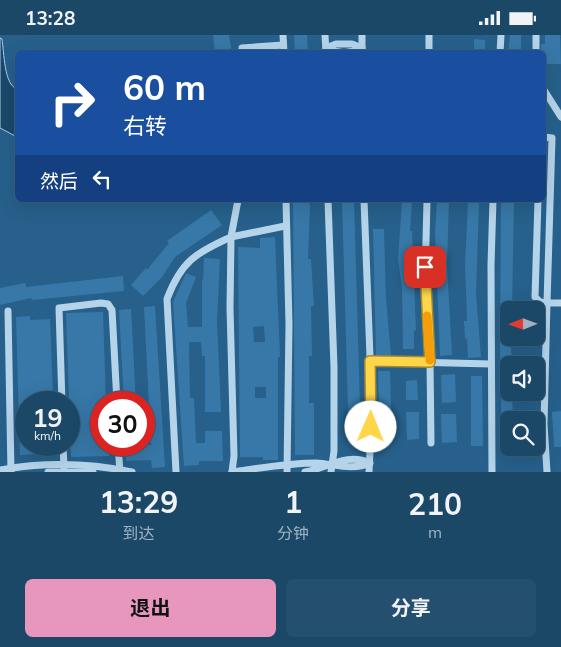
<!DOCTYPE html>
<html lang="zh">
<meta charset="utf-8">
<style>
body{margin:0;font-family:Mulish,"Noto Sans SC",sans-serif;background:#254f6e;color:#f1f3f6;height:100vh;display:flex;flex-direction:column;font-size:19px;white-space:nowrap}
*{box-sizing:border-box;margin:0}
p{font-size:16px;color:#a0b2c0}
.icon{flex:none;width:28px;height:28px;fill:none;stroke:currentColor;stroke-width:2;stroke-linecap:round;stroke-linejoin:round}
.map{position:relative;height:437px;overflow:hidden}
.details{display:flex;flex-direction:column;background:#1c4868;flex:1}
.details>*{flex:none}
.top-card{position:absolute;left:15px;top:15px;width:531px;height:152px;border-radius:8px;box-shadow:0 5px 20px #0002,0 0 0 1px #3a607c;background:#1a4fa0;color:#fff;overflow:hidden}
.needle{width:32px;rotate:269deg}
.fabs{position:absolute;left:500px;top:266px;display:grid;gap:10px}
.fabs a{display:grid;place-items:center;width:45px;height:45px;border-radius:8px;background:#1c4868;box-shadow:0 5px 20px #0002,0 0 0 1px #3a607c;font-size:25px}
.speed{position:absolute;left:15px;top:356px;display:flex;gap:10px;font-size:25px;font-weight:700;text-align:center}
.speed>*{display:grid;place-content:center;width:65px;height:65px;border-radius:50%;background:#1c4868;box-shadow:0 5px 20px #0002,0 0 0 1px #3a607c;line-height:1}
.speed small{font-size:12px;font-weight:400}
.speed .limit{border:8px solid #d22;background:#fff;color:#111}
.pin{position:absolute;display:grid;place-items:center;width:42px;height:42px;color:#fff;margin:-21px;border-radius:10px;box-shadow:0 2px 8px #0006}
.me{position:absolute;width:55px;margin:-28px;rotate:1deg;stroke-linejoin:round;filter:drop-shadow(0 0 4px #0008)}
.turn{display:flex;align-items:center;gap:18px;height:105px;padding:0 25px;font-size:22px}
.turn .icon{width:65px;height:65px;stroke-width:2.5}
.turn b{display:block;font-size:35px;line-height:42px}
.then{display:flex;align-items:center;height:48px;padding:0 25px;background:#0003;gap:10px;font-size:19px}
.eta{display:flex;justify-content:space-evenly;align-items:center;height:85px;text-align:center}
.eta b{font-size:30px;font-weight:700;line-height:35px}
.button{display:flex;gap:10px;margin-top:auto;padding:10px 25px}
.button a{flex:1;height:58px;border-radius:8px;background:#e797bd;color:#111;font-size:20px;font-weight:700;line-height:58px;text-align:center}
.button a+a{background:#254f6e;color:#f1f3f6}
.status{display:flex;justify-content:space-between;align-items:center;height:35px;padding:0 25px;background:#1c4868;direction:ltr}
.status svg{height:14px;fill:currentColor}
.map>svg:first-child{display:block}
.water{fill:#1b486b;stroke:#a9d0ea}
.building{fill:#3778a8;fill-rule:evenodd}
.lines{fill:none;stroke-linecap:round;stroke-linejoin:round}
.minor{stroke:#b5d4ea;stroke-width:7}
.route-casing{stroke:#a68a30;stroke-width:12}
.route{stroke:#ffd54a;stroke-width:9}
.slow{stroke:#f59e0b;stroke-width:9}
</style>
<div class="status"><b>13:28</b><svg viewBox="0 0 49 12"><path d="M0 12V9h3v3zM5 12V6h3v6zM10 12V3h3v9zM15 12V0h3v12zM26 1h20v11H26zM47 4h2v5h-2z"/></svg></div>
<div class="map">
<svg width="561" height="437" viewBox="0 0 561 437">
<rect width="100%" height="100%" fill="#26608b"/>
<path class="water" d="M0,3l2,1c2,13 2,46 15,50v48l-17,-9z"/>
<g class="building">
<path d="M213,0h16l3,18h-17z"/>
<path d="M294,0h13l1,18h-13z"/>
<path d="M510,0h11v18h-13z"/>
<path d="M545,0h15l1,29h-16v-13h-4v-7h4z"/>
<path d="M474,4l11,1v13h-11z"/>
<path d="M293,165h16l1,7 -2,52h3l3,47h-3l1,50h-3v47h5v52h-19z"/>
<path d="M342,165h12l7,244h-12z"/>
<path d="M437,165h12l-2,65 5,90 -12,1 -5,-123z"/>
<path d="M501,165h13l-2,110h-3l3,55h-3v28h3l1,26h-4v26h-7l-2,-99z"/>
<path d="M402,166h10l-2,30h2l4,99 -2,1v18h-11l-1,-60 -4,-30z"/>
<path d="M468,167l11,1 -3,91 5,63 -13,1 -1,-20 -2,1 -1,-18h3l-2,-57z"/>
<path d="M211,175l11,15 -47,32 -13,20 -19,19 -12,-11 15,-17 1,2 22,-27 -2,-2z"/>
<path d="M373,194h11l2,69 5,58h-15z"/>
<path d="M275,202l5,120h-2v103h-15v-3h-23l-2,-210 22,1v-10zM264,291l1,16h-11l-1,-15zM255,352h11v11h-11z"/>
<path d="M204,223l16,1 -3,62 4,91h-16v-56h-3l-1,-14h-12l1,56h4l2,45h9v-12h17l1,30h-24v4l-15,1 -11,-164 13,-29 10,4 -10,26 2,24h14v-48l1,1z"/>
<path d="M123,241l1,15 -92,9 -1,-2 -31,7v-17l25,-5 1,4z"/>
<path d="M155,271l10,161 -13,1 -1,-8 -25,1v-16h25l-7,-138z"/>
<path d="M131,274l5,94h-12l-5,-93z"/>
<path d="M103,277l3,91h-5v42h8v11l-38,1 -5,-144z"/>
<path d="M30,281v4l20,-1 3,77 -23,1v6h-4v42h27v8l-33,2 -4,-138z"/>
<path d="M378,336h12l2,71h-12z"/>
<path d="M455,339l1,28 -14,1 -1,-28z"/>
<path d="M471,341h11l1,70h-12z"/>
<path d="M417,345l1,20h-12v-19z"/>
<path d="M561,376v36h-7l-2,-35z"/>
<path d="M406,377h13v27l-12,1z"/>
<path d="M441,379h15l1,28 -15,1z"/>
</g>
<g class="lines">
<g class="minor">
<path d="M283,0l1,18"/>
<path d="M325,0l1,17"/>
<path d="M362,0v17"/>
<path d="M336,9h16l10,4c-12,6 -24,6 -36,0z"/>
<path d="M242,18v-5l41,-3"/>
<path d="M429,18v-18"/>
<path d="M500,18l1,-18"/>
<path d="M536,18v-18"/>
<path d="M544,55l17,27"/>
<path d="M544,102l8,1 -5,165h14"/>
<path d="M286,165l3,124 -2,148"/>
<path d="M328,165l6,167v84l-3,21"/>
<path d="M364,165l8,209 -3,63"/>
<path d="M427,165l-2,83 5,79 1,81"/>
<path d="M538,165l-3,97 5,5 7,1 -3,121 3,48"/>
<path d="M8,276l3,161"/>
<path d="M370,326l121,3"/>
<path d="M62,368l-3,-95 42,-5 7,1 4,6 5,93"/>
<path d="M63,410l1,22"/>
<path d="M118,410l2,27"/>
<path d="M0,435c44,-8 88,-7 132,2"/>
<path d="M48,437h45"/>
<path d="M176,437l-9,-173c14,-37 28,-46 64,-62l7,-37"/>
<path d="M232,437l2,-16 -4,-148 1,-71 54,-11"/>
<path d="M232,437c26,-4 59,-9 84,-9 18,1 37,8 54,0 -23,-11 -42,5 -65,9"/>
<path d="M492,437l-1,-207 2,-65"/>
</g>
</g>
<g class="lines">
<g class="route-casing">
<path id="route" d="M371,392l-1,-66 60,1 -5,-95"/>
</g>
<use href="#route" class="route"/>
<path class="slow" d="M427,281l3,44"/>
</g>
</svg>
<div class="fabs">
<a><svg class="needle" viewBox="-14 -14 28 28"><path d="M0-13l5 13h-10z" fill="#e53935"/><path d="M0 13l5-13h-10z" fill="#a0b2c0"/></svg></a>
<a><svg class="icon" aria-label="sound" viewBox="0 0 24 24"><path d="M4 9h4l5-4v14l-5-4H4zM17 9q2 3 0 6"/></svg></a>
<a><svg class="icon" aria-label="search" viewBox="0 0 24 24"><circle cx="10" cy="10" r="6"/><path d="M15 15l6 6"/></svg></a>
</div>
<div class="speed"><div>19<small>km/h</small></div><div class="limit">30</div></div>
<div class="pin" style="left:425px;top:232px;background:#d93025"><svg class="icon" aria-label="arrive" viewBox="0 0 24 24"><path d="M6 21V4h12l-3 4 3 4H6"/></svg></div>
<svg class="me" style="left:371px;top:392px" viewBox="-20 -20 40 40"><circle r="19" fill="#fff"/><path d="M0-13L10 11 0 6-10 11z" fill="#ffd54a"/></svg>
<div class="top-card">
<div class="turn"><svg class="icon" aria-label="right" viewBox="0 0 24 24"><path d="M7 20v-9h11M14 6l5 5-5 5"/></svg><div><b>60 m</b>右转</div></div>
<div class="then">然后<svg class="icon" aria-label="left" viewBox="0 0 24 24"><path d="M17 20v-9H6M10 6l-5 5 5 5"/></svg></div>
</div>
</div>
<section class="details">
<div class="eta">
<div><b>13:29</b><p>到达</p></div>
<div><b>1</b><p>分钟</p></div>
<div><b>210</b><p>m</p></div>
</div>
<div class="button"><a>退出</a><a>分享</a></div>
</section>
